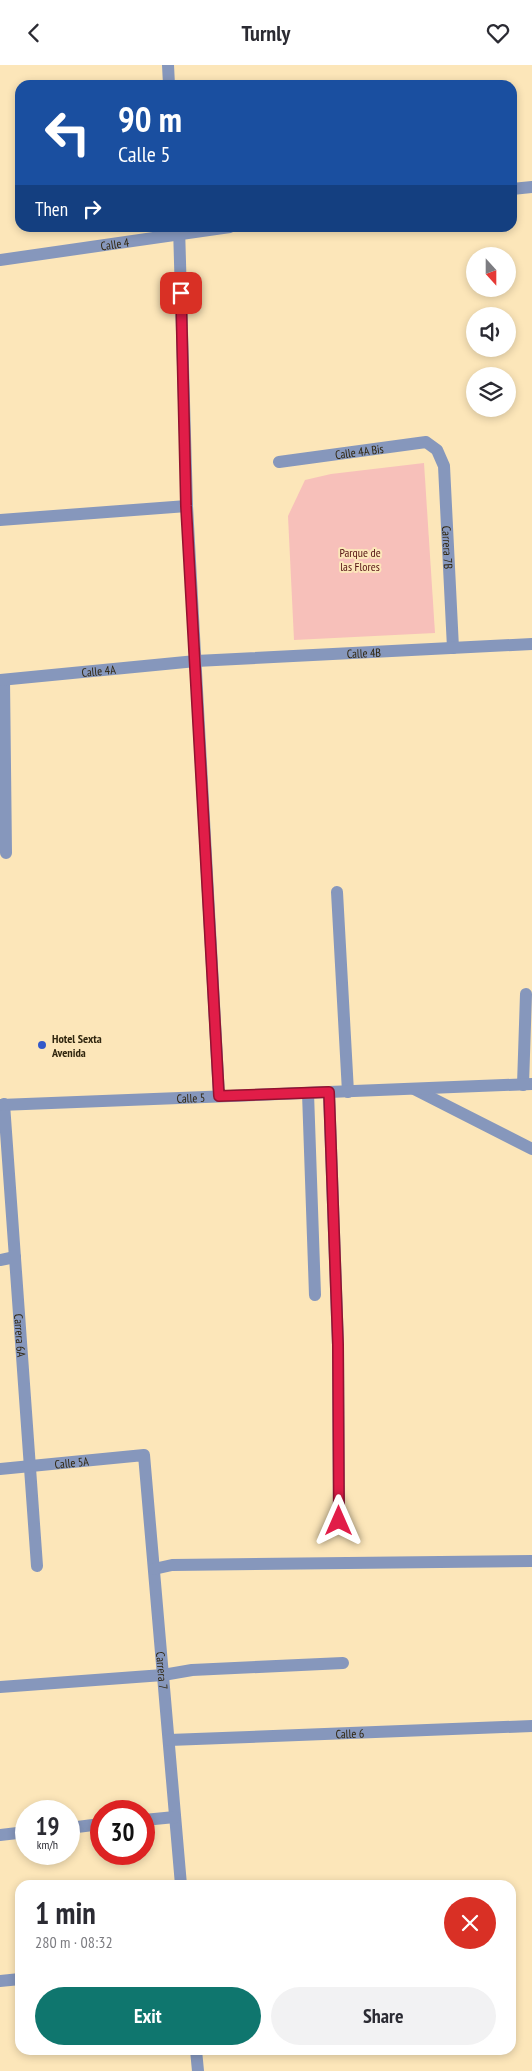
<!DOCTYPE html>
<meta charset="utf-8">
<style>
body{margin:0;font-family:"PT Sans Narrow",sans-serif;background:#f2f2f3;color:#2b2b33;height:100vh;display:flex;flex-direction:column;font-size:19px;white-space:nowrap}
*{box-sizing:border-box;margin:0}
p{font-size:16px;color:#7c7c81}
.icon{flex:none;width:28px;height:28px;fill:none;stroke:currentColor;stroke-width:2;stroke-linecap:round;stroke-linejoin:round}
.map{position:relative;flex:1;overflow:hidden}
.details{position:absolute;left:15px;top:1815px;width:501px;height:175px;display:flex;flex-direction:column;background:#fff;border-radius:15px;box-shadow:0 2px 8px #0003}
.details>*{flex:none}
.top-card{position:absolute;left:15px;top:15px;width:502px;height:152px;border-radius:15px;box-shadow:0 2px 8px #0003;background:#1a4fa0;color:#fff;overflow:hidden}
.needle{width:32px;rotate:159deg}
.controls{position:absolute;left:466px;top:182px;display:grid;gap:10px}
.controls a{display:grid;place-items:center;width:50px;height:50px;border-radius:50%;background:#fff;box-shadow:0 2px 8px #0003;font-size:25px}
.speed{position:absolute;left:15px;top:1735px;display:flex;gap:10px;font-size:25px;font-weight:700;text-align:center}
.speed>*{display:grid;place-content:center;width:65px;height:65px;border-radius:50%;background:#fff;box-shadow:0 2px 8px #0003;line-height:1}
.speed small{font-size:12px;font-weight:400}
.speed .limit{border:8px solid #d22;background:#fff;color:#111}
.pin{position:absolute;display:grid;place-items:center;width:42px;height:42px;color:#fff;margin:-21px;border-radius:10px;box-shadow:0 2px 8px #0006}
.me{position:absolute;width:55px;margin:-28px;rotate:0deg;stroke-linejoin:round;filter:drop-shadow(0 0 4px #0008)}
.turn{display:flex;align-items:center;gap:18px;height:105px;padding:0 20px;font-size:22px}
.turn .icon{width:65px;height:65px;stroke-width:2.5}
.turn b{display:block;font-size:35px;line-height:42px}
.then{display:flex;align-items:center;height:48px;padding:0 20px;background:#0003;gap:10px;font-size:19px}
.round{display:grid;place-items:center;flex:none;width:52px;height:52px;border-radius:26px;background:#f2f2f3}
.overview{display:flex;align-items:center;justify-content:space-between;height:85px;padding:0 20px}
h1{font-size:30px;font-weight:700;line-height:38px}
.button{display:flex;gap:10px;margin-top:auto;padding:10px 20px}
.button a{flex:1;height:58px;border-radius:30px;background:#0f766e;color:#fff;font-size:20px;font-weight:700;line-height:58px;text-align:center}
.button a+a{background:#f2f2f3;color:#2b2b33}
header{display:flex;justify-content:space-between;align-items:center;height:65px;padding:0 20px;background:#fff;font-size:22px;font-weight:700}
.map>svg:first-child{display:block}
.green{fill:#f7c0ba}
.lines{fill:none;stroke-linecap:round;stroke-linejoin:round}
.service{stroke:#8697bc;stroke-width:12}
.minor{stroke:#8697bc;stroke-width:12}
.route-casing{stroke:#92132f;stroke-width:12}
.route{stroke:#e11d48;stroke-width:9}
.poi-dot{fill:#3359c9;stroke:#fce6b9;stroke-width:2}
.labels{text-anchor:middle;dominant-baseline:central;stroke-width:4;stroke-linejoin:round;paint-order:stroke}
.street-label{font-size:12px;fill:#30260f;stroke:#fce6b9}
.park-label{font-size:12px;fill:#541312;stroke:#fce6b9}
.poi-label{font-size:12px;font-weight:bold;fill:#30260f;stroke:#fce6b9;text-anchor:start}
</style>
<header><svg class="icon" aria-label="back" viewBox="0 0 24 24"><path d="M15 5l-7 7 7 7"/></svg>Turnly<svg class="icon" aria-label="heart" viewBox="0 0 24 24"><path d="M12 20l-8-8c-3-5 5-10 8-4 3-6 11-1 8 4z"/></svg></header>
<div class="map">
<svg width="532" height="2006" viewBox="0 0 532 2006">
<rect width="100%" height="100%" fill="#fce6b9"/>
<path class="green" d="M424,398l11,170 -141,7 -6,-124 17,-36 26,-6z"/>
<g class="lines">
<g class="service">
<path d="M0,455l187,-14"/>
<path d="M4,615l2,173"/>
<path d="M523,1020l3,-91"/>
<path d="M308,1028l7,202"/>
<path d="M0,1195l15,-3"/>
</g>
<g class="minor">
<path d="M168,0l1,20"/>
<path d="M512,124l20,-2"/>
<path d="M179,162l8,279 32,590"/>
<path id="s1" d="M0,195l230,-33"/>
<path id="s2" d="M279,397l147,-20 11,8 7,16 9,182"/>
<path id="s3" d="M0,615l196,-19 336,-17"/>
<path d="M337,827l11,200"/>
<path d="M414,1024l118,60"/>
<path d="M329,1027l9,253 1,176"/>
<path id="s4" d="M4,1039l33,462"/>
<path id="s5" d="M0,1040l532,-21"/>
<path id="s6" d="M0,1404l144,-14 37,430"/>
<path d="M154,1504l18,-4 360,-4"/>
<path d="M0,1622l163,-12 29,-5 151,-7"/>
<path id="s7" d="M169,1675l363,-14"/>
<path d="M144,1755l31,-3"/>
<path d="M69,1763l32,-4"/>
<path d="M0,1770l26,-3"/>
<path d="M0,1916l20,-2"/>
<path d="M196,1985l2,21"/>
</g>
</g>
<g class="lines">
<g class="route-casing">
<path id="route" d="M181,228l5,213 33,590 110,-4 9,253 1,176"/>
</g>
<use href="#route" class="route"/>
</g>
<circle class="poi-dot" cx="42" cy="980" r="5"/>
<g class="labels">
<g class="street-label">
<text stroke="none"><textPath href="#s1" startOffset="116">Calle 4</textPath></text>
<text stroke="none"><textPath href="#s2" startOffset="81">Calle 4A Bis</textPath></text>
<text stroke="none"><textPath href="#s2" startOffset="261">Carrera 7B</textPath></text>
<text stroke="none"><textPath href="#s3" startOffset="365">Calle 4B</textPath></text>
<text stroke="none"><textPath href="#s3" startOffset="99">Calle 4A</textPath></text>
<text stroke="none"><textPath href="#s5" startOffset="191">Calle 5</textPath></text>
<text stroke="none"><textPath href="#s4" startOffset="232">Carrera 6A</textPath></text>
<text stroke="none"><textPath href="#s6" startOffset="72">Calle 5A</textPath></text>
<text stroke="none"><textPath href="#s6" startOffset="361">Carrera 7</textPath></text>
<text stroke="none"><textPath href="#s7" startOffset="181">Calle 6</textPath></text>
</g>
<g class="park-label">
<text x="360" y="487">Parque de<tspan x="360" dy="14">las Flores</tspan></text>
</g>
<g class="poi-label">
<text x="52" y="973">Hotel Sexta<tspan x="52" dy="14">Avenida</tspan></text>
</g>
</g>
</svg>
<div class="controls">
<a><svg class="needle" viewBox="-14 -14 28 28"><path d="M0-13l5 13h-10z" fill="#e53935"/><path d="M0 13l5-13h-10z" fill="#7c7c81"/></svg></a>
<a><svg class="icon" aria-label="sound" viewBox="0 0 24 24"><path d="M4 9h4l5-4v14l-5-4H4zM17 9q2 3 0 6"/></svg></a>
<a><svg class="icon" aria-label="layers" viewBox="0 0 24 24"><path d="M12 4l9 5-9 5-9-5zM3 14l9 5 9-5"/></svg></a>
</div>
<div class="speed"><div>19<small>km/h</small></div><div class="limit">30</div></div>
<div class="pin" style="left:181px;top:228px;background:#d93025"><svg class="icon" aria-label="arrive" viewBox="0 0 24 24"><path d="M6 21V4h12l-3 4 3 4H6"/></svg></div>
<svg class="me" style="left:339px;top:1456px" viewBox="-20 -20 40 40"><path d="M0-17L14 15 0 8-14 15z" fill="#e11d48" stroke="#fff" stroke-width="4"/></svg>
<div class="top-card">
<div class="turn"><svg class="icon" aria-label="left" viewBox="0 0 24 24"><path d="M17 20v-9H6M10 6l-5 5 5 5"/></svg><div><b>90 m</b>Calle 5</div></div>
<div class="then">Then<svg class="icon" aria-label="right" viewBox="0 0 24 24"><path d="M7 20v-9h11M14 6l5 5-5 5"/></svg></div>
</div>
<section class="details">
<div class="overview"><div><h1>1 min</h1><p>280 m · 08:32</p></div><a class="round" style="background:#d93025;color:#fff"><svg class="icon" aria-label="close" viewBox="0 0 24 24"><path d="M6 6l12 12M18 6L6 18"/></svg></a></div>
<div class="button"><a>Exit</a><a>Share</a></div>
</section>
</div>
